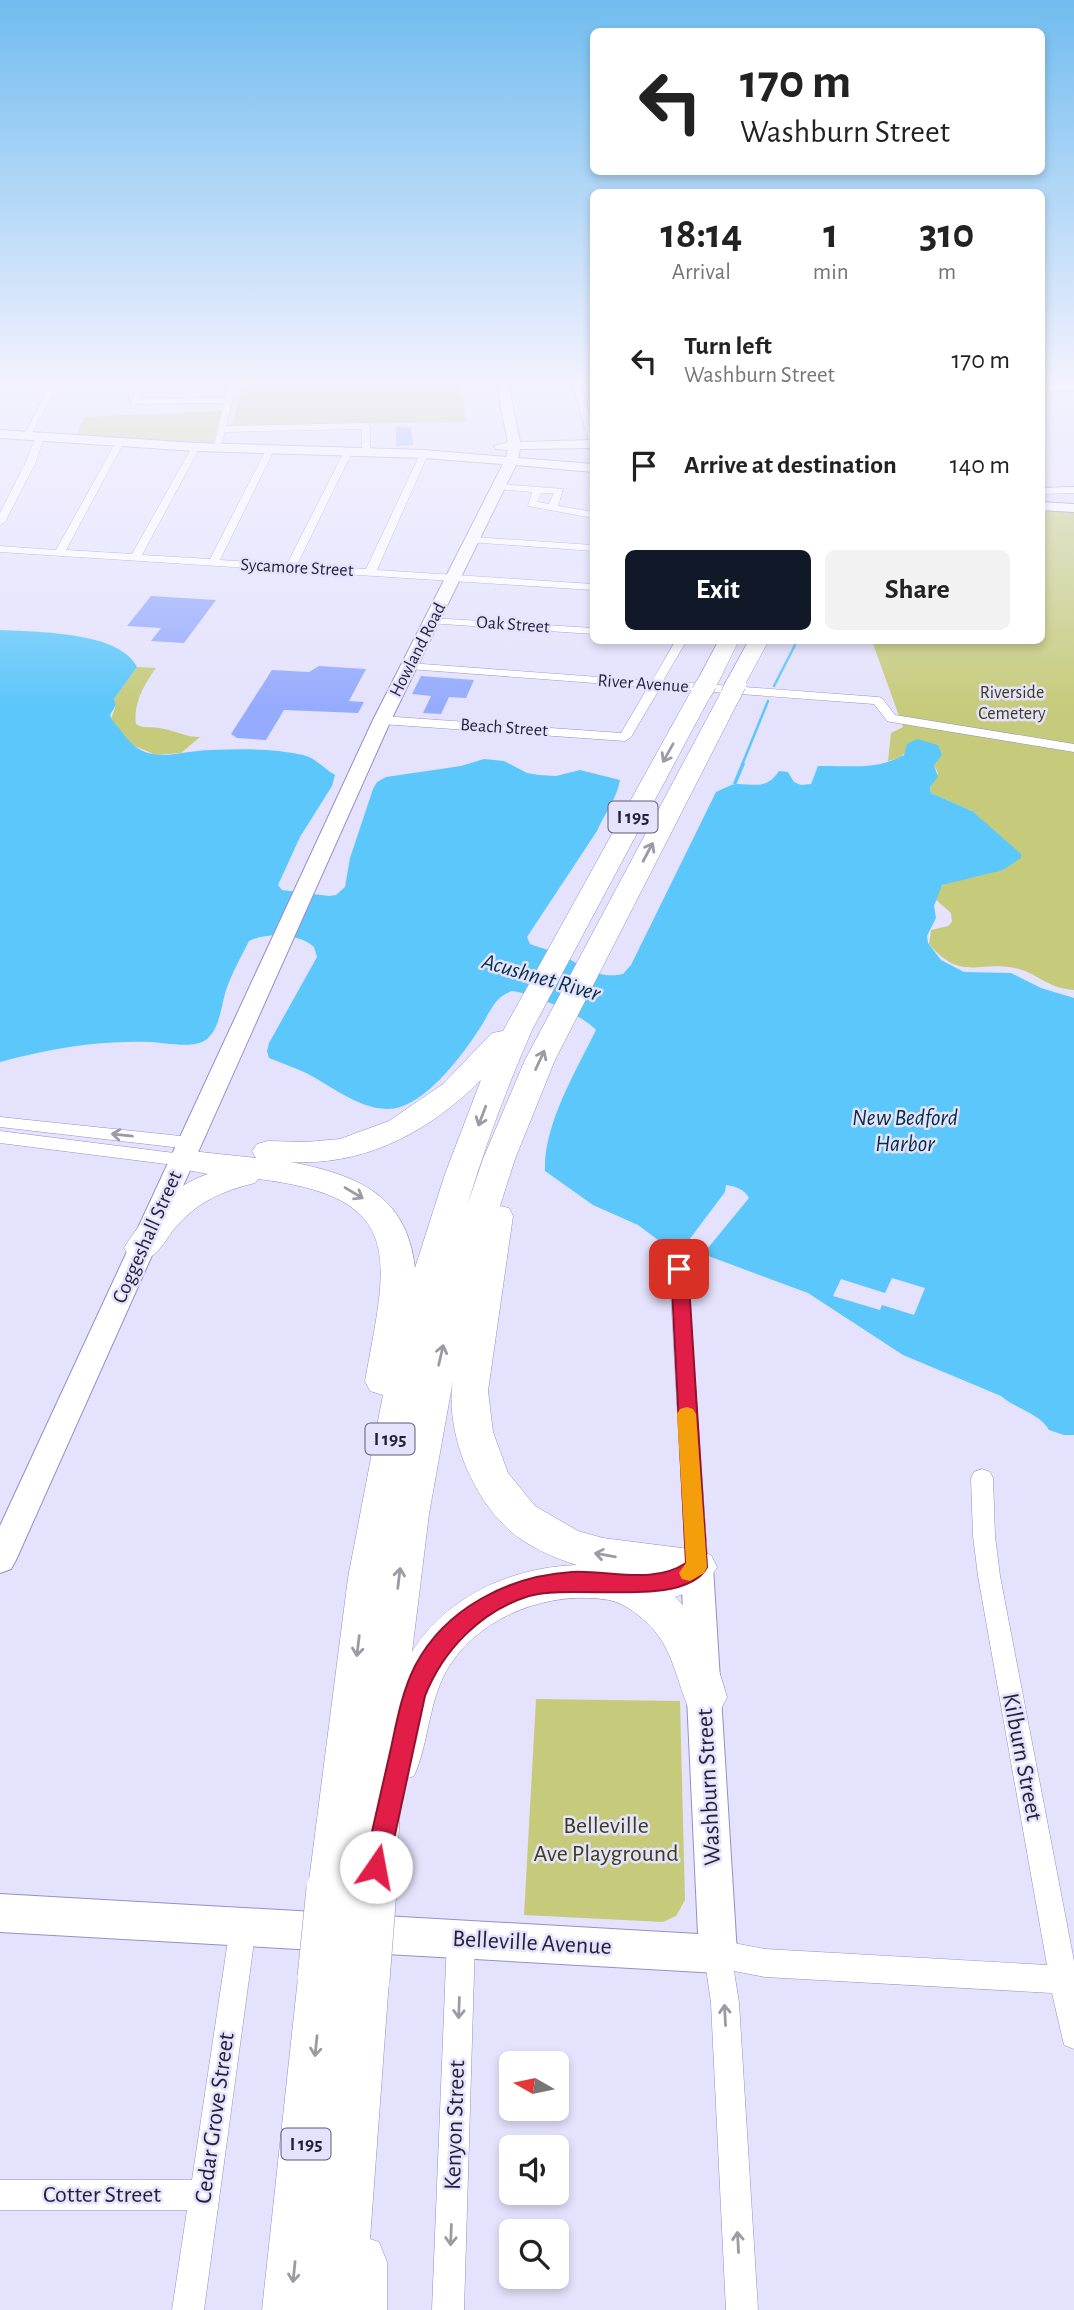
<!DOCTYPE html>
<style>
body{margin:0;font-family:"Alegreya Sans",sans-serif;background:#f2f2f2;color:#222;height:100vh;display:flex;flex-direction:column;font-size:26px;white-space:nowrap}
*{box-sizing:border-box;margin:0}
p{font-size:23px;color:#767676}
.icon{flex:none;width:38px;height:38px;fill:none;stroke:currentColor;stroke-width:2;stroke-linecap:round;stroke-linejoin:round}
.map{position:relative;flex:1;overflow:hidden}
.details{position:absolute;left:590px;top:189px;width:455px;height:455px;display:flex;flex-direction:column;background:#fff;border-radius:10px;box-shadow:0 4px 10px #0003}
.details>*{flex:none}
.banner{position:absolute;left:590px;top:28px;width:455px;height:147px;border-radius:10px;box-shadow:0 4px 10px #0003;background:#fff;color:#222;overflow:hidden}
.needle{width:46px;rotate:279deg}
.controls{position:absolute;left:499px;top:2051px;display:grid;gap:14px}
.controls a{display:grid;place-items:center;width:70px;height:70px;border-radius:10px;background:#fff;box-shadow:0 4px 10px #0003;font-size:35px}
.pin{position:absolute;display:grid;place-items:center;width:60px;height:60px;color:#fff;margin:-30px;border-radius:14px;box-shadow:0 4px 10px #0006}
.me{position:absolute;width:77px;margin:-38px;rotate:12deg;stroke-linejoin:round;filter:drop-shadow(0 0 5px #0008)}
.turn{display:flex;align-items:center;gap:24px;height:147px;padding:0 35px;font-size:32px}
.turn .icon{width:91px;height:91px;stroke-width:2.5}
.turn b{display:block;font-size:49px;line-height:60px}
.eta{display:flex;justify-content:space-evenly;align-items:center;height:119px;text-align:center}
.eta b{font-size:42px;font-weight:700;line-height:49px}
.primary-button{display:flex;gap:14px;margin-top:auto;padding:14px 35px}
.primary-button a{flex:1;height:80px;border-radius:10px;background:#111827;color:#fff;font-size:28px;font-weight:700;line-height:80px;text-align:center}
.primary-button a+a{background:#f2f2f2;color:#222}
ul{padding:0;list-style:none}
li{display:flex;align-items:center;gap:21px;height:105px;padding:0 35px}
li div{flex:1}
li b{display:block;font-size:26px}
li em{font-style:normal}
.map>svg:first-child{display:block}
.green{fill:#c6cb7c}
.water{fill:#5cc7fa}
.pier{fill:#e5e2fd}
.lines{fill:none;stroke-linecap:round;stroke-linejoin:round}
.stream-far1{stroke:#5cc7fa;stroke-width:2.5}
.stream{stroke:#5cc7fa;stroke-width:3.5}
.building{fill:#95abfd}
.street-casing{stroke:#978dcb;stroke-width:1}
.secondary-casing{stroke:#978dcb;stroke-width:2}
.highway-casing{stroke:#978dcb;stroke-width:1}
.street{fill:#fff;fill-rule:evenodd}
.secondary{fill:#fff;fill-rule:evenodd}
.highway{fill:#fff;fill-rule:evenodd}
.highway-bridge-far1-casing{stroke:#978dcb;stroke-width:21;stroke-linecap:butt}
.highway-bridge-casing{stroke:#978dcb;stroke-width:52;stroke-linecap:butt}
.highway-bridge-far1{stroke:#fff;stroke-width:20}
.highway-bridge{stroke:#fff;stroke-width:51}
.oneway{stroke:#9c9aa5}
.route{fill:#e11d48;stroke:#92132f;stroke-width:2}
.slow{fill:#f59e0b}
.labels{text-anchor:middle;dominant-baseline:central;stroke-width:5;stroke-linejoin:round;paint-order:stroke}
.far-street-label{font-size:18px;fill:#241f37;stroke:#e5e2fd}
.far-park-label{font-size:18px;fill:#3c3d14;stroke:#e5e2fd}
.shield{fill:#e5e2fd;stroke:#5e5a72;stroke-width:2}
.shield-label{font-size:19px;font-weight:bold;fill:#241f37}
.street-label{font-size:21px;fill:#241f37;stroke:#e5e2fd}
.water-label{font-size:23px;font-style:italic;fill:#002f43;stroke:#e5e2fd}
.near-street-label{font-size:24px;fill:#241f37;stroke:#e5e2fd}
.near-park-label{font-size:24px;fill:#3c3d14;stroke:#e5e2fd}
</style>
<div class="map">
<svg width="1074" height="2310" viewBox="0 0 1074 2310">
<rect width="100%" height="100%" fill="#e5e2fd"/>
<g class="green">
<path d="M243,383h218l5,39 -234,4z"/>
<path d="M222,411l-9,31 -4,2 -133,-8 8,-19z"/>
<path d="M1041,510l33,2v478c-27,-2 -34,-15 -55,-21 -40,-10 -57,14 -90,-25l2,-14 17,-4 4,-4 -1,-9 -16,-14 3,-11 12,-7 22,-70 -41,-18 -1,-6 8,-14 -4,-8 -27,-15 -7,8 -12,3 3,-28 12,-6 -31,-86 169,-1z"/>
<path d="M137,667l19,1c-11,15 -23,35 -20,56 7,5 14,2 23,4 15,2 26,9 41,9l-19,16 -25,2 -26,-11 -19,-25 5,-14 -2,-6z"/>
<path d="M536,1699l144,2 5,199 -9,16 -13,6 -139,-7z"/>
</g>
<path class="water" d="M0,630c34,2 120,1 137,37l-23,32 2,6 -6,10c2,7 8,11 12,17 25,36 52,19 89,18 30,-1 62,-2 92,5 13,3 21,14 32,20l-3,11 -32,51 -22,48 4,5 47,6 7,-1 9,-8 5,-29 23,-69 4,-7 9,-5 75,-11 23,-7 20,2 23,12 12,2 17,1 24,-6 40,10c-3,19 -16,34 -23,51l-70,106 3,7c10,4 22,6 32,11 19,10 36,25 61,19l8,-9 85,-173c7,-3 15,-8 22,-8 19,1 30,4 41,-13l9,1 6,10 7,3 10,-1 7,-18c31,-1 58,5 86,-11l3,-11 10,-5 21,6 4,10 -8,10 4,12 -8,10 1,6 41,18 49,43v4l-18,12 -61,15 -8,21 2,12 -9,18 1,7 13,17 23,12 47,1 30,15 33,10v437h-10l-15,-5c-10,-17 -33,-21 -48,-34l-98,-41 -95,-62 -105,-39 46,-56c-5,-9 -12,-11 -23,-13l-1,7 -36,48 -17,5 -14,-5 -20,-15 -45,-20 -48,-34c-2,-46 31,-100 51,-141 -13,-15 -65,-37 -84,-39 -20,7 -23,25 -34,40 -17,26 -56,79 -91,78 -31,-1 -56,-24 -83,-37 -11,-5 -23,-9 -35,-14l-2,-7 2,-8 48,-86 -3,-10c-15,-14 -47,-15 -65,-6 -8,16 -17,32 -23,49 -5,16 -6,38 -19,49 -13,11 -43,3 -58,3 -50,-2 -102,7 -149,20z"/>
<path class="pier" d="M892,1278l33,10 -11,27 -32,-10 -2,5 -47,-14 8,-17 44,14z"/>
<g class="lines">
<g class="stream-far1">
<path d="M774,686l21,-41"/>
<path d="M742,765l26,-64"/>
</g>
<path class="stream" d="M735,783l8,-19"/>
</g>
<g class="building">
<path d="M396,427h15l2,18 -17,1z"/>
<path d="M151,596l65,4 -32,43 -33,-2 10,-13 -34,-2z"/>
<path d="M319,666l47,3 -17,32 15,1 -6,11 -74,-3 -18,30 -29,-2 -6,-4 41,-64 37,2z"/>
<path d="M421,676l53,4 -8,18 -17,-1 -8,17 -18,-1 8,-17 -19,-2z"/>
</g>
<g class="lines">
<g class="street-casing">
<g id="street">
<path d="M51,383h8l-29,53 -7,2z"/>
<path d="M138,383h8l-7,16 86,-1 4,-15h8l-11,43 140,-3 4,3v27l-4,3 -4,-3v-24l-137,3 -5,16 -7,2 11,-47 -93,1z"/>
<path d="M572,383h8l13,44v17l-4,-3z"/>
<path d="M40,434l4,3 -9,27 -30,58 -5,3v-12l25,-49 11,-27z"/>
<path d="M120,439l4,3 -58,108 66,4 60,-107 4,-3 4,3 -58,108 68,4 56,-109 4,-3 4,3 -54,110 67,4 57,-112 4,-3 4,3 -55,113 69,4 54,-115 4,-3 4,3 -51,116 216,14v6l-593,-38v-6l56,4 60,-108z"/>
<path d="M500,484l63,5 -5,17 35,6v6l-65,-12 4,-14 -35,-3 -2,-2zM541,493h13l-5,11 -12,-2z"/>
<path d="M1074,487v6l-33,1v-6z"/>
<path d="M473,537l120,8v6l-124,-9 -1,-2z"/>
<path d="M432,618l161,10v6l-165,-11 -1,-2z"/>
<path d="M676,640h11l-24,41 215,16 4,1 13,17 179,29v8l-183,-30 -4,-1 -13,-17 -214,-16 -29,49 -6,4 -243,-17 -6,-4 6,-4 239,17 27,-46 -239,-18 -6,-3 6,-3 243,18z"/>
<path d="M0,1117l190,20 9,6 -9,6 -190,-22z"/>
<path d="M0,1131l182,23 9,6 -9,6 -182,-23z"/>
<path d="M681,1257l7,2 2,5 -2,12 20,291 -3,7 -8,3 -8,-3 -3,-7 -16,-291 4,-17z"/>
<path d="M982,1469l8,3 3,6 2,58 5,40 74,385v88l-10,-4 -12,-52 -287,-16 -31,-6 5,32 19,307h-32l-15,-307 -7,-49 4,-10 10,-4 47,9 282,16 -69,-389 -5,-40 -2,-58 3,-6z"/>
<path d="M243,1914l10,3 3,10 -52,383h-32l15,-100h-187v-30h192l38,-253 3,-10z"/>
<path d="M461,1925l10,4 4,10 -11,371h-32l15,-371 4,-10z"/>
</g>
</g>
<g class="secondary-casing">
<g id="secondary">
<path d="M496,383h12l12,59 73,-2v8l-73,1 -2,9 75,6v8l-77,-7 -125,255 -375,840 -5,9 -11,4v-47l373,-806 130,-256 -79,-6 -228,-7 -196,-13v-8l196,13 228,7 82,7 2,-7 -12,-1 -2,-3 14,-4z"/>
<path d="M1074,384v6l-33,2v-6z"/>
<path d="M1041,502l33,2v8l-33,-2z"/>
<path d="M697,1554l11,4 5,9 24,387 -6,13 -13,6 -718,-41v-38l698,40 -17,-367 5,-9z"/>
</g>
</g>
<g class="highway-casing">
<g id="highway">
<path d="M719,640h20l-21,43 -9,6 3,4 -180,337c-25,57 -47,116 -65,176l16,-47 42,-99 194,-364 3,-5h16l3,5 -186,364 -40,99 -15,47 9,2 4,8 -25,175 5,41 15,41 27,33 43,25 25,7 94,12 14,5 6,12c-9,18 -23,23 -42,30 28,26 42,64 52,100l-7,14 -15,6 -15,-6c-13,-28 -16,-58 -37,-82 -11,-12 -28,-26 -44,-29 -58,-10 -127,15 -159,65 -22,34 -20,75 -36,111l-12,4 -7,110 -7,17 -17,7 -17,-7 -3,-7 -2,6 -17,7 -17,-7 -7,-17 40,-311 35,-183 -13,-4 -5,-10c22,-122 44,-184 -107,-202l-3,4c-32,8 -57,18 -80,45 -7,8 -15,24 -25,29 -7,4 -13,1 -21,-1l-5,-8c20,-33 48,-62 84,-74l-37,-7 -5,-7 5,-7 11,-3 74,8 -4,-7 5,-7 11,-3 38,1 34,-3 49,-18 54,-37 49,-51 11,-2 187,-338 9,-6 -3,-4zM481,1080l-36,94 -30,94c-8,-74 -59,-93 -124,-106 75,4 139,-31 190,-82zM453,1380c-8,50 17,112 53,147 18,18 48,31 71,38 -64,2 -131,31 -165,87l17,-138z"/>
<path d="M749,640h20l-26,48h-14l-4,-4z"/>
<path d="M323,1953l18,7 3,9 2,-7 18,-7 18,7 7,18 -19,259 9,3 8,20v48h-125l36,-332 7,-18z"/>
</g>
</g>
<use href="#street" class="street"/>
<use href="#secondary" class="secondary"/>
<use href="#highway" class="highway"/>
<g class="highway-bridge-far1-casing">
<g id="highway-bridge-far1">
<path d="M701,693l6,-10"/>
<path d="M730,696l6,-12"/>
</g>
</g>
<g class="highway-bridge-casing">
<g id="highway-bridge">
<path d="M323,1978l9,-89"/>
<path d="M364,1980l7,-90"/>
</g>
</g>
<use href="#highway-bridge-far1" class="highway-bridge-far1"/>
<use href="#highway-bridge" class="highway-bridge"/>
</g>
<defs><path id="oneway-shaft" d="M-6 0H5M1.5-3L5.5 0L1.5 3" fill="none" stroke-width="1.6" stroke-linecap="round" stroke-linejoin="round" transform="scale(1.75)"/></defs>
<g class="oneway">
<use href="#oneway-shaft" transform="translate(668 753) rotate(119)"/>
<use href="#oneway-shaft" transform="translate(648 852) rotate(-62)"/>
<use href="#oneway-shaft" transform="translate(540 1060) rotate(-65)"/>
<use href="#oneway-shaft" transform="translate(482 1116) rotate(111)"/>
<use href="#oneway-shaft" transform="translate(122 1135) rotate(-174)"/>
<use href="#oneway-shaft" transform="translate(354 1193) rotate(31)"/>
<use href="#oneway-shaft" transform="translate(441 1355) rotate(-77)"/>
<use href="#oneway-shaft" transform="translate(605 1555) rotate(-170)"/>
<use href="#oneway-shaft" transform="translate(399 1578) rotate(-83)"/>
<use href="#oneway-shaft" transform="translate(358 1646) rotate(97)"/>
<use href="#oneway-shaft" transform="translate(459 2008) rotate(92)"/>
<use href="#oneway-shaft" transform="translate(725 2015) rotate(-93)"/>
<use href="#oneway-shaft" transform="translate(316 2046) rotate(96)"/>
<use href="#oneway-shaft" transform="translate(451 2235) rotate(92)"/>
<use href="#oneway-shaft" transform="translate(738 2242) rotate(-93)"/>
<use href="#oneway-shaft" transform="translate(294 2272) rotate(96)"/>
</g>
<linearGradient id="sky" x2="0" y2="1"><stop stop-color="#70bcef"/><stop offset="0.54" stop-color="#f3f2fe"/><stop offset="1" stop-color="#f3f2fe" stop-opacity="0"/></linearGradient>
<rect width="1074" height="707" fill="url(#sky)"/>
<path class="route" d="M679,1263l9,6 19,298c-21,42 -134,16 -178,29 -48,15 -86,54 -104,100l-37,171 -4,9 -8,3 -9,-3 -3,-9c9,-40 18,-79 27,-119 6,-28 11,-56 24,-82 30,-58 94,-90 157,-94 38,-2 81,13 114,-9l-15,-294z"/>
<path class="slow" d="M687,1407l6,2 3,5 11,153 -3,6 -14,8 -8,-2 -3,-6 7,-10 -9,-149 3,-5z"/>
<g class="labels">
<g class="far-street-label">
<text transform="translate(297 568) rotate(3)">Sycamore Street</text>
<text transform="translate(513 625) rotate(4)">Oak Street</text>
<text transform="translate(418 650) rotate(-63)">Howland Road</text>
<text transform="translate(643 684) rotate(4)">River Avenue</text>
<text transform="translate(504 728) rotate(4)">Beach Street</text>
</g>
<g class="far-park-label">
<text x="1012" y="693">Riverside<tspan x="1012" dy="21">Cemetery</tspan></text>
</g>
<g class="shield">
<rect x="608.5" y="801.5" width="49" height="31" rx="5"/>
<rect x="365.5" y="1423.5" width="49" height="31" rx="5"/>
<rect x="281.5" y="2128.5" width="49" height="31" rx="5"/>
</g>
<g class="shield-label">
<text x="633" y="817">I 195</text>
<text x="390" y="1439">I 195</text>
<text x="306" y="2144">I 195</text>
</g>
<g class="street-label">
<text transform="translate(147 1237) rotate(-66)">Coggeshall Street</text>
</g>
<g class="water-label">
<text transform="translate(541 978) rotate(16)">Acushnet River</text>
<text x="905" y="1118">New Bedford<tspan x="905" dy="26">Harbor</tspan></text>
</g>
<g class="near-street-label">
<text transform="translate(1022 1757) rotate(79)">Kilburn Street</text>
<text transform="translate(709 1787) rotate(-93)">Washburn Street</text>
<text transform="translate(532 1943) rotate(3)">Belleville Avenue</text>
<text transform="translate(215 2118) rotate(-82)">Cedar Grove Street</text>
<text transform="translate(455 2125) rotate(-88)">Kenyon Street</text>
<text x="102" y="2195">Cotter Street</text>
</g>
<g class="near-park-label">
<text x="606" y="1826">Belleville<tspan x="606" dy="28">Ave Playground</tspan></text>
</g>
</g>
</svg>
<div class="controls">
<a><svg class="needle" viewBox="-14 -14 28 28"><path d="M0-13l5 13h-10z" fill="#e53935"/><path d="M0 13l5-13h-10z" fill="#767676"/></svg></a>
<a><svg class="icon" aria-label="sound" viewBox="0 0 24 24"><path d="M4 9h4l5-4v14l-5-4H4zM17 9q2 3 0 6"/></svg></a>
<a><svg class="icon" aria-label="search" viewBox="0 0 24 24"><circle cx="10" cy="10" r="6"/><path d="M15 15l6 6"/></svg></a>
</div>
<div class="pin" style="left:679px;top:1269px;background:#d93025"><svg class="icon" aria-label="arrive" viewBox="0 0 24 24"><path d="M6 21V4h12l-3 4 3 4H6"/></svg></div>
<svg class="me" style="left:376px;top:1867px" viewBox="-20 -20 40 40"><circle r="19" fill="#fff"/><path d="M0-13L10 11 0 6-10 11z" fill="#e11d48"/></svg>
<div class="banner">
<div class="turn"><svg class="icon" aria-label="left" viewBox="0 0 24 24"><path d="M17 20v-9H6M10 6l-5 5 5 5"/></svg><div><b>170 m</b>Washburn Street</div></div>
</div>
<section class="details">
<div class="eta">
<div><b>18:14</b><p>Arrival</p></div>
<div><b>1</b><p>min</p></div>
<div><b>310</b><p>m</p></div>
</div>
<ul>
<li><svg class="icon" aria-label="left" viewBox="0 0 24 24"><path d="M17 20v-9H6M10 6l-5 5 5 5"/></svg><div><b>Turn left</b><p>Washburn Street</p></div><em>170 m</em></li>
<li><svg class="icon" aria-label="arrive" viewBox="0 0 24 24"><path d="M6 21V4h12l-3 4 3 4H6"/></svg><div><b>Arrive at destination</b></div><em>140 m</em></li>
</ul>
<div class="primary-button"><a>Exit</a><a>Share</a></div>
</section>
</div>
